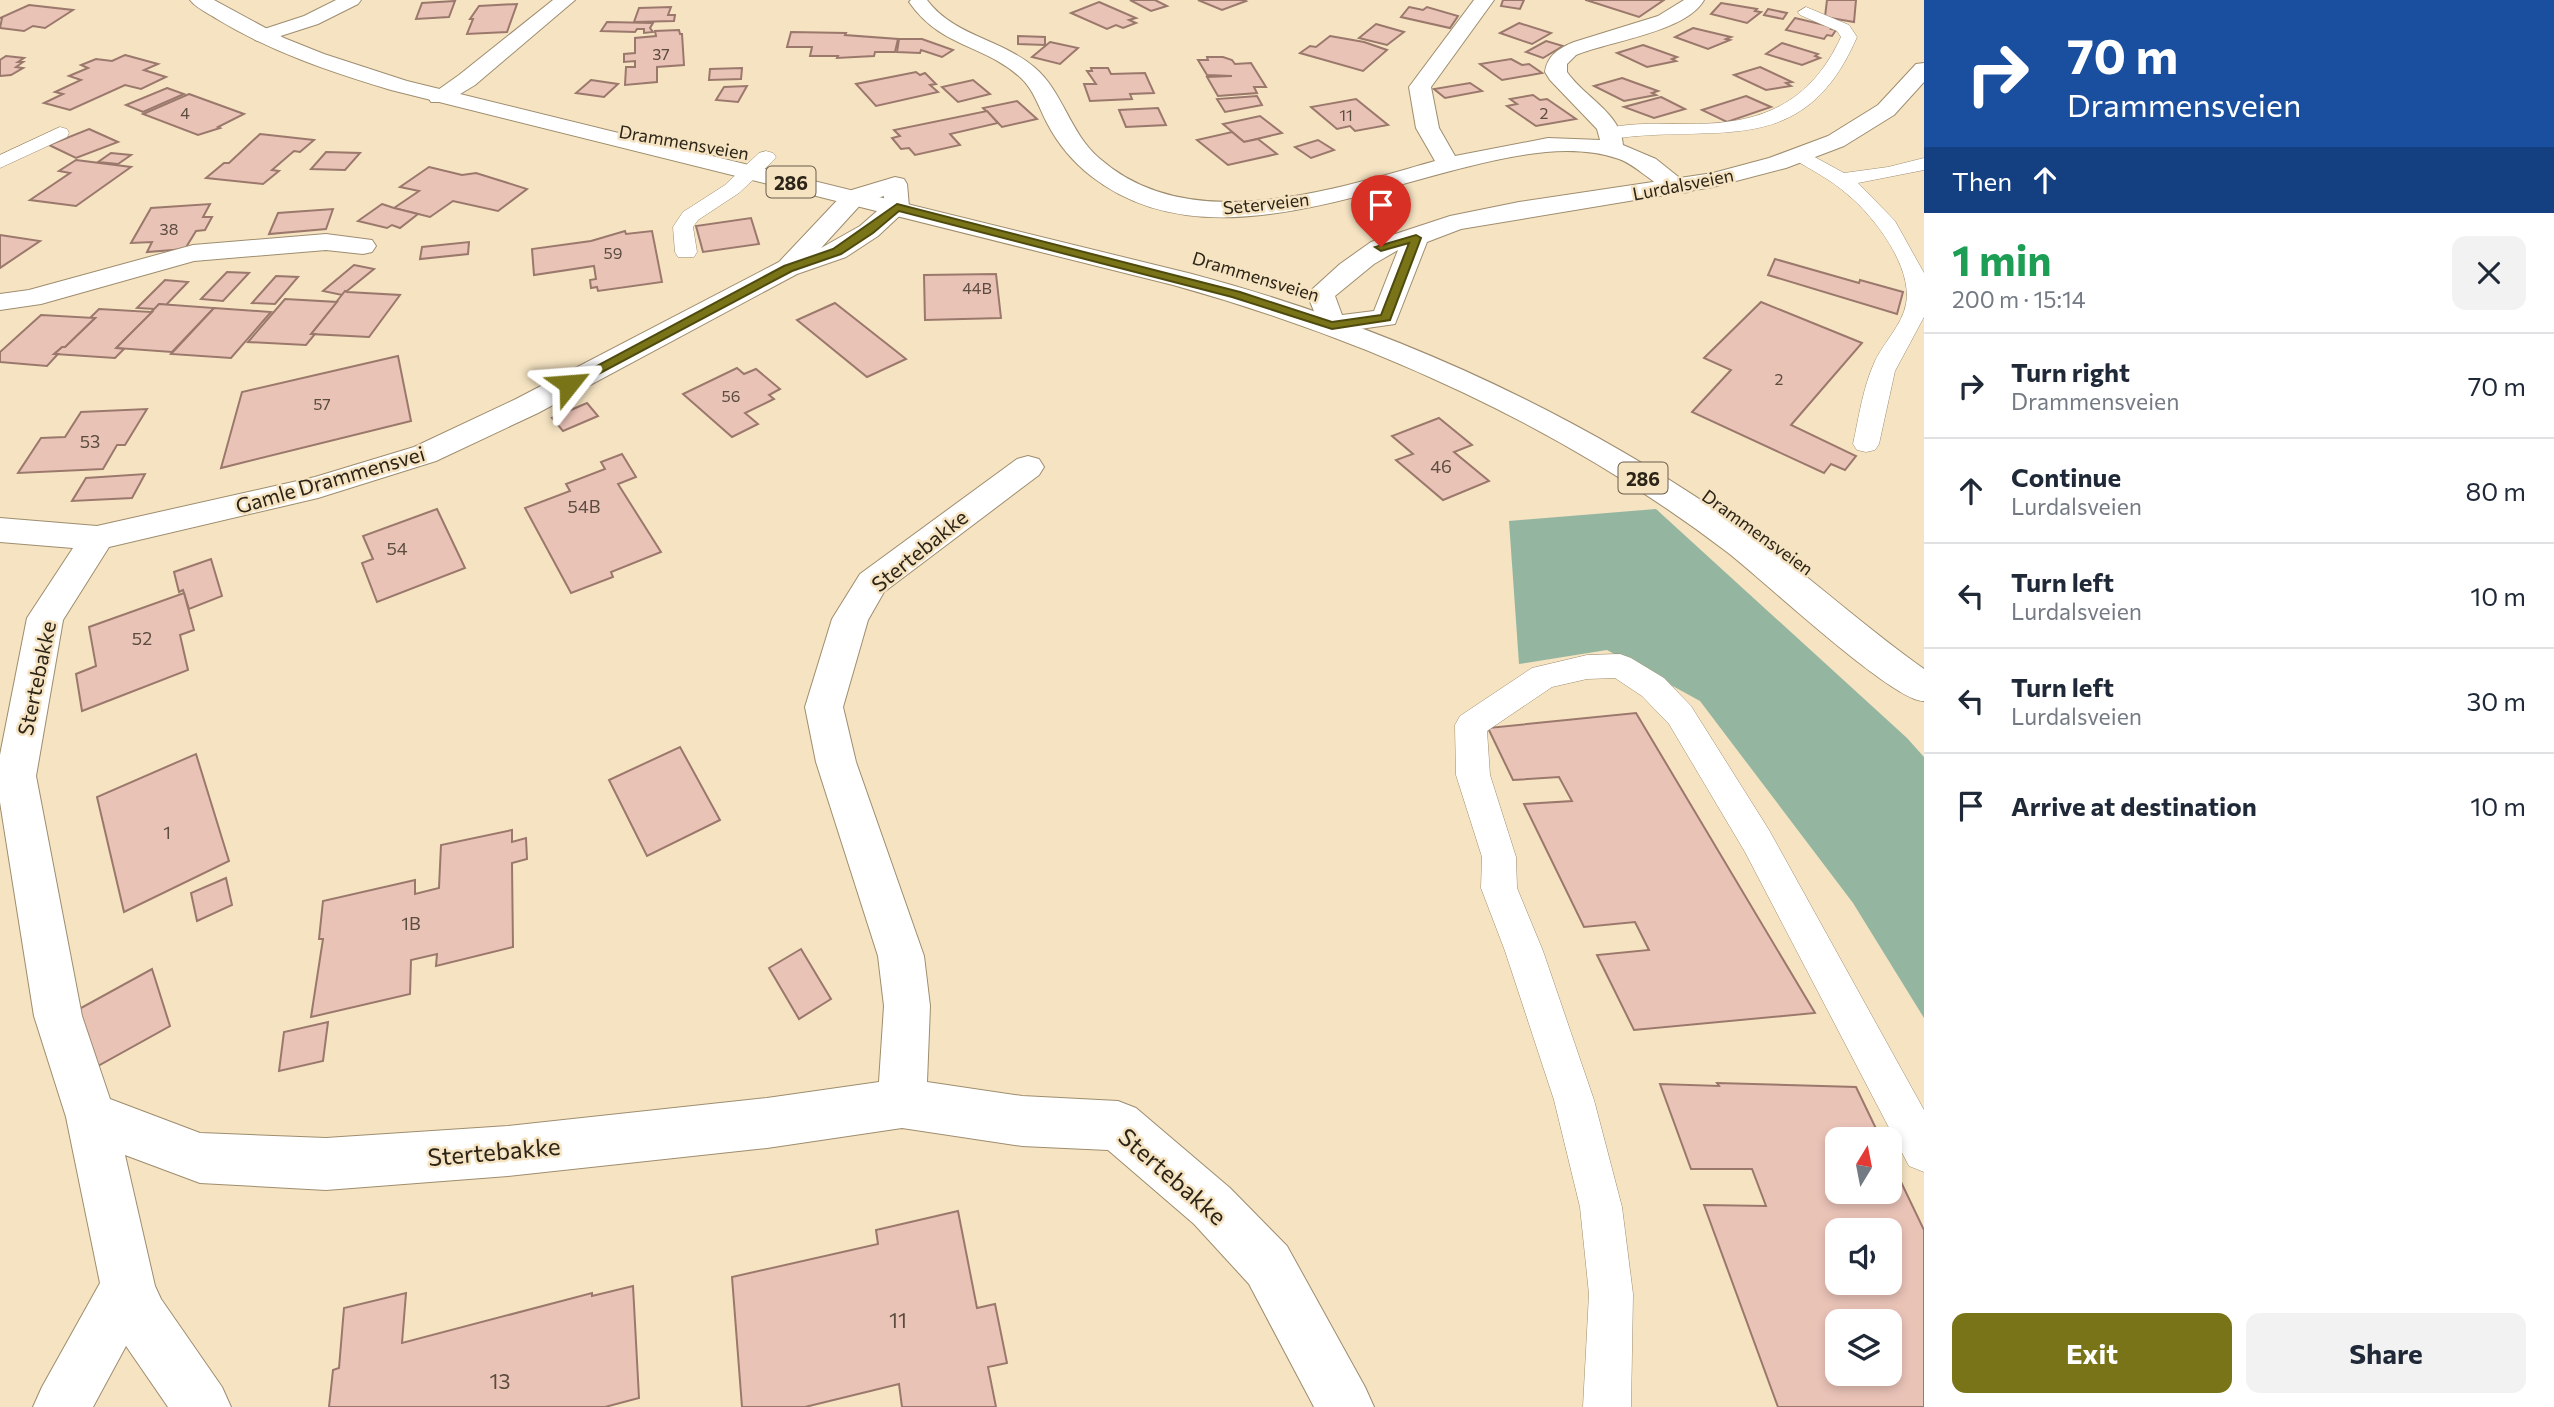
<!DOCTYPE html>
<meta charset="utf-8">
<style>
body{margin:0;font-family:Commissioner,sans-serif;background:#f2f2f3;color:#1f2937;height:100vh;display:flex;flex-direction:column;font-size:26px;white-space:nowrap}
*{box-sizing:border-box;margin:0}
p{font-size:23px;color:#747a83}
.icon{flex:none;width:38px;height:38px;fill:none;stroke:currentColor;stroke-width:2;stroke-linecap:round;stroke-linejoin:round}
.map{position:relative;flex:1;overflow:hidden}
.panel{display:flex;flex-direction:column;background:#fff;width:630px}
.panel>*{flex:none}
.top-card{background:#1a4fa0;color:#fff;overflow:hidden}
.needle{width:46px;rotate:10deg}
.tools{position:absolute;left:1825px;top:1127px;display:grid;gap:14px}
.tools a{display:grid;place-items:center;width:77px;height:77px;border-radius:14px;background:#fff;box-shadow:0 4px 10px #0003;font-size:35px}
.pin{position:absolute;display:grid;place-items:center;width:60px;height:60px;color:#fff;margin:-72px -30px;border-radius:50% 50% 50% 0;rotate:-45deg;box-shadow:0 0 7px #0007}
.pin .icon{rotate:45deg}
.me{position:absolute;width:77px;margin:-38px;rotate:62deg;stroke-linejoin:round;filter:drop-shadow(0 0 5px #0008)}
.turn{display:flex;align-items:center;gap:24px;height:147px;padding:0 28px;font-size:32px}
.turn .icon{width:91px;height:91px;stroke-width:2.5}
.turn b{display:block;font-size:49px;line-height:60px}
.then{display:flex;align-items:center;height:66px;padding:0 28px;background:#0003;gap:14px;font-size:26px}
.round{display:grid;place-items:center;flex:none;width:74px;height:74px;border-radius:14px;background:#f2f2f3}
.overview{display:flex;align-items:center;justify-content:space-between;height:119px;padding:0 28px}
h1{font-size:42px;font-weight:700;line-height:52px;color:#1e9e55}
.action{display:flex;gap:14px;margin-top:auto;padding:14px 28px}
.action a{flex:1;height:80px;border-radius:14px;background:#797417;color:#fff;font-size:28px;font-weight:700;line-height:80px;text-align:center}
.action a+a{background:#f2f2f3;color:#1f2937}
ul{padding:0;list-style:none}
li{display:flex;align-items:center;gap:21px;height:105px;padding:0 28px;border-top:2px solid #e0e1e3}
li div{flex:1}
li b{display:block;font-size:26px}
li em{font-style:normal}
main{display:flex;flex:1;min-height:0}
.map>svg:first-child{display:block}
.forest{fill:#94b6a1}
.building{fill:#eac3b7;stroke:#9b786c;stroke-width:2;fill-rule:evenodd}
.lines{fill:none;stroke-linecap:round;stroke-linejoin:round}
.lane-casing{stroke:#9e8d6e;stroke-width:1}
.street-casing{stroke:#9e8d6e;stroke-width:2}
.secondary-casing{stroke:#9e8d6e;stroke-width:2}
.primary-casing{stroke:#9e8d6e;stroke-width:2}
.lane{fill:#fff;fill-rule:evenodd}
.street{fill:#fff;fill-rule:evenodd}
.secondary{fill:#fff;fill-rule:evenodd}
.primary{fill:#fff;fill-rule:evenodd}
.route{fill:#797417;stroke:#4f4b0f;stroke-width:2}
.labels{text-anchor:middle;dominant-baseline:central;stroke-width:5;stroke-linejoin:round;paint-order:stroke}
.far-number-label{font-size:16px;fill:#5b4c3f}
.far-street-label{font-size:18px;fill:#2b2417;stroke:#f5e3c2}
.number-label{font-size:18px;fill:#5b4c3f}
.shield{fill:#f5e3c2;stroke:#685d4a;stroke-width:2}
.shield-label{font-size:19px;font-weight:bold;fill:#2b2417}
.street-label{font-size:21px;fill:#2b2417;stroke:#f5e3c2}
.near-number-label{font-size:21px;fill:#5b4c3f}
.near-street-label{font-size:24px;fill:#2b2417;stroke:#f5e3c2}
</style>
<main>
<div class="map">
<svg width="1924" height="1407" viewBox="0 0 1924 1407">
<rect width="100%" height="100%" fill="#f5e3c2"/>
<path class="forest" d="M1656,509l251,229 17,19v261l-71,-115 -153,-202 -93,-51 -88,14 -10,-143z"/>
<g class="building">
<path d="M1130,0h25l12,6 -16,5z"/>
<path d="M1198,0h46l2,1 -24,9z"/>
<path d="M1503,0h21l-4,9 -19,-3z"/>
<path d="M1586,0h-1h79l-25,17z"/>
<path d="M1827,0h29l-2,22 -29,-5z"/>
<path d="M455,1l-6,16 -33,2 6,-16z"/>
<path d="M1099,2l37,16 -7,2 7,3 -13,5 -7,-3 -9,4 -36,-16z"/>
<path d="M1721,3l36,6 -2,2 6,1 -14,11 -36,-9z"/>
<path d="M517,4l-10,28 -40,2 6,-15h-3l9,-13z"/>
<path d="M29,5l44,5 -28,18 -12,-2 -9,5 -24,-3 2,-10h-2z"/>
<path d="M671,7l-3,8h7l-1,6 -40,1 5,-14z"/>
<path d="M1409,7l14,3 4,-3 31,9 -8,12 -49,-11z"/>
<path d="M1768,9l19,4 -4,6 -19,-4z"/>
<path d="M1795,18l38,9 -2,2 5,1 -4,6 -5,-1 -3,4 -38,-9z"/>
<path d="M607,22l46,1 -3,5 3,4 -9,1v-4h-7l-2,3 -34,-1z"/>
<path d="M1519,23l32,10 -19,11 -32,-11z"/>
<path d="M1376,24l28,8 -17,13 -28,-7z"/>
<path d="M1693,28l38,9 -5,2 4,1 -22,9 -33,-12z"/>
<path d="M679,30l1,4h2l2,31 -27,2v15l-32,3 1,-18h9v-6l-11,1v-8l11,-1v-15l21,-2 -1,-5z"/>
<path d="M791,32l55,1 -1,2 53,4 -3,13h-20l-1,4 -37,2 1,-2h-28l2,-9h-25z"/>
<path d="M1018,36l27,1v8l-27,-1z"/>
<path d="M1330,36l34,6 23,8 -24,21 -63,-18 10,-7 6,1z"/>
<path d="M899,39h23l31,11 -11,7 -21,-7 -1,3 -23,-1z"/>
<path d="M1546,41l17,5 -20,12 -17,-6z"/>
<path d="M1050,42l28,6 -18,16 -28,-7z"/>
<path d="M1782,43l36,11 -3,2 5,2 -18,7 -36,-11z"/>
<path d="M1643,45l34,12 -5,2 4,2 -29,6 -30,-14z"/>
<path d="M125,55l33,9 -14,6 22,7 -25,12 -16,-4 -55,25 -26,-7 19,-9 -8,-2 26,-12 -12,-4 19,-8 -7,-3 15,-6 16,2z"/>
<path d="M6,56l18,2 -6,4h5l-7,5 7,1 -12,7 -11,1v-16z"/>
<path d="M1207,57h16l9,3 3,4 16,-1 15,24h-12l3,6 -39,3 -11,-19 25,-1 -25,-1 -9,-15h10z"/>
<path d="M1511,59l11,6 7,-1 13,9 -40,7 -22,-16z"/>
<path d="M1760,67l32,15 -6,1 5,3 -25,4 -32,-15z"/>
<path d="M742,68l-1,11 -32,1 1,-11z"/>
<path d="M1091,68h17l3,6 34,-1 9,20 -24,1 2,5 -42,2 -6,-17h12l-9,-13h5z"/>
<path d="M916,72l4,3 5,-2 11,11 -6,1 8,7 -62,14 -20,-22z"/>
<path d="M1622,78l36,13 -6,2 4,2 -32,6 -30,-15z"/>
<path d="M591,80l27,4 -14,13 -28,-4z"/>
<path d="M973,80l17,14 -32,8 -16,-15z"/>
<path d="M1470,83l12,8 -37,7 -11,-9z"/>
<path d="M747,86l-9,16 -22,-2 8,-13z"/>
<path d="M167,88l17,6 -41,18 -17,-7z"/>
<path d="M189,94l55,20 -26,13 2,1 -22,7 -55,-21z"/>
<path d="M1533,95l7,5 7,-1 29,20 -40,7 -29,-20 10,-2 -7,-5z"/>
<path d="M1257,96l5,9 -37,7 -8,-13z"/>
<path d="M1746,96l25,11 -44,15 -25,-12z"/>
<path d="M1661,97l24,12 -31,9 -30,-11z"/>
<path d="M1356,99l32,26 -33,6 -5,-5 -13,3 -26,-22z"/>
<path d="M1017,101l20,18 -35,8 -19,-19z"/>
<path d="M1158,108l8,17 -40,2 -7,-17z"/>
<path d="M987,111l11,12 -48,11 10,11 -45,10 -6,-7 -8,1 -9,-11 8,-2 -6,-6z"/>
<path d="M1260,116l22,17 -38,9 -21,-18z"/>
<path d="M89,129l29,13 -42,16 -27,-13z"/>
<path d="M1232,132l12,10 14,-3 19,15 -49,11 -31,-25z"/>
<path d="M260,134l54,6 -14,12 -6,-1 -22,19 7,1 -16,13 -57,-6 18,-15h5z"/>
<path d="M1318,140l16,10 -23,8 -16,-11z"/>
<path d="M326,152l34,1 -15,17 -34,-1z"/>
<path d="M111,153l20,2 -13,9 -20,-2z"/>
<path d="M76,160l55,7 -55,39 -46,-6 40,-27 -11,-2z"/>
<path d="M429,167l33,8 14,-2 51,16 -29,22 -45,-10 -23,16 -36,-9 25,-17 -19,-4z"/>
<path d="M210,204l-7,13h9l-7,13 -9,1 -11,18 -38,3 5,-10 -21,1 20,-35z"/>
<path d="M382,204l12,4 24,6 -18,14 -8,-3 -5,3 -29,-7z"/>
<path d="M333,209l-7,20 -57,5 9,-21z"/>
<path d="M751,218l8,26 -56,8 -7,-26z"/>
<path d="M625,231l1,3 26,-3 10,51 -64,9 -1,-4 -6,1 -1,-8 6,-1 -2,-13 -60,9 -2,-26 59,-8z"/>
<path d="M0,235l40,6 -40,27z"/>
<path d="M469,242l-1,12 -48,5 2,-12z"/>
<path d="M1775,259l84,24 1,-3 43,12 -6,22 -129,-39z"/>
<path d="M354,265l20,4 -32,26 -19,-4z"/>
<path d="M227,272l22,1 -26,28 -22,-2z"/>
<path d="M996,274l5,44 -76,2 -1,-45z"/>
<path d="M276,276l22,1 -23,27 -23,-1z"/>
<path d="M165,280l23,2 -22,23 -7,-1 -4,5 -18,-1z"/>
<path d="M345,291l2,1 53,3 -31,42 -58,-3z"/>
<path d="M285,299l52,3 -26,32h4l-9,11 -58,-3z"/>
<path d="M1761,302l101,41 -71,82 65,31 -11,14 -14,-6 -7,9 -132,-61 39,-42 -27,-12z"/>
<path d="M835,303l71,56 -39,18 -70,-57z"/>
<path d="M159,304l55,4 -42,44 -56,-4z"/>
<path d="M214,308l57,4 -40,46 -60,-4z"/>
<path d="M99,309l53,3 -36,36 8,1 -9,9 -61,-4 8,-7h3l30,-29h-5z"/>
<path d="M41,315l54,3 -30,29h-3l-8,7h4l-11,12 -47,-4v-10z"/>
<path d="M398,356l13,65 -190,47 21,-76z"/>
<path d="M737,368l7,6 12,-5 24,20 -11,6 5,4 -29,14 13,11 -26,13 -49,-43z"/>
<path d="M587,403l11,13 -35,15 -11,-13z"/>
<path d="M147,409l-22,36h-8l-14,24 -85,4 23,-35 24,-1 16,-25z"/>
<path d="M1439,418l33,27 -18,7 35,29 -46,19 -47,-40 17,-6 -21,-18z"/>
<path d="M622,454l14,23 -18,7 43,68 -50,20 2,5 -42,16 -46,-85 45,-17 -4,-7 39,-15 -4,-7z"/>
<path d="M145,474l-13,24 -60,3 14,-23z"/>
<path d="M437,509l28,59 -88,34 -15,-39 11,-4 -10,-23z"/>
<path d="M211,559l11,37 -33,13 -6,-19 -4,2 -5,-20z"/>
<path d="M184,593l10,37 -14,5 8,35 -106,41 -6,-37 20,-8 -7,-39z"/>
<path d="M1636,713l179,300 -181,17 -37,-75 52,-5 -14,-28 -51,5 -60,-123 48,-3 -13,-24 -46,3 -25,-52z"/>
<path d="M680,747l40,73 -73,36 -38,-76z"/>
<path d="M196,754l33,107 -105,51 -27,-115z"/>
<path d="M512,830v12l14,-4 1,21 -15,4 1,84 -77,19 1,-12 -26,6 -1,34 -99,23 12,-78h-4l4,-38 92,-21v14l24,-6 2,-43z"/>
<path d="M226,878l6,27 -35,16 -6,-28z"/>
<path d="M801,949l30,50 -32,20 -30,-51z"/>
<path d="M152,969l18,57 -83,46 -17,-58z"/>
<path d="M328,1022l-5,39 -44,10 5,-39z"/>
<path d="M1717,1083l139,4 25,52h-43v53h52v-33l34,71v177h-146l-74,-202 62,1 -14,-37h-61l-31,-85 59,2zM1838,1230h52v53h-52zM1838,1321h52v53h-52z"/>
<path d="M958,1211l19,97 18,-4 12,59 -19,4 8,40h-94l-3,-23 -94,23h-63l-10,-130 146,-33 -2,-14z"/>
<path d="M633,1286l6,112 -34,9h-276l4,-37 6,-2 5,-60 62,-15 -4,50 190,-50v3z"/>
</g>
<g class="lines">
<g class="lane-casing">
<g id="lane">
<path d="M1806,7l43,18 8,12c-54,125 -140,86 -246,102l-9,-6 2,-4c28,-7 57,-5 86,-5 71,0 120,-20 151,-87l-4,-6 -37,-16 -2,-3z"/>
<path d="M60,127l7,2 2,4 -2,4 -67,31v-13z"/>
<path d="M1800,149l44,24 44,-6 36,-9v12l-66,13 37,38 29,52v44l-29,54 -16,73 -4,6 -9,2 -9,-2 -4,-6c6,-28 10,-57 22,-83 9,-19 27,-36 31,-57 7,-37 -32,-88 -59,-110 -16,-14 -35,-24 -54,-35l-3,-4z"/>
<path d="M766,151l7,2 3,4 -3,4 -34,32 -41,27 -5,7 4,25 -3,5h-16l-3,-5 -2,-25 10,-15 42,-27 34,-32z"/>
<path d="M1620,654l11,4 33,20 27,28 78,124 155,280v62l-15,-6 -164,-314 -76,-128 -27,-28 -27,-18 -28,1 -35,8 -65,44 3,44 26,82 1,31 26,63 51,149 28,107 11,87 -2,113h-48l6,-113 -9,-87 -26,-107 -49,-149 -24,-63 1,-31 -26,-82 -1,-50 5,-9 72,-48 55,-13z"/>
</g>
</g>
<g class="street-casing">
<g id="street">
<path d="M336,0h25l-3,4 -40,20 -56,18 -7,-2 -3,-4 3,-4 49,-16z"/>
<path d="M553,0h22l-100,85 -28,17h-16l-3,-5 31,-22z"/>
<path d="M911,0h16c27,36 74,39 107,67 29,24 35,65 65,91 90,80 233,32 336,3l-19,-33 -7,-41 65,-87h20l-63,87 8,41 16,28 93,-18 52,2 -3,-11 -47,-49 -5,-8c2,-16 14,-24 29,-30l84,-26 26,-16h20c-18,32 -94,41 -128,55l-9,9v8c17,25 54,41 56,73l33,14 35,28 -3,5c-25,6 -46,-25 -69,-33 -23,-8 -49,-9 -73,-7 -138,13 -327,124 -455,24 -18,-14 -33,-32 -44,-53 -8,-15 -13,-33 -26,-45 -37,-34 -80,-30 -112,-76z"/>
<path d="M895,177l9,2 3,5 2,23 -31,29 -32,21 -49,17 -259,139 -102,48 -118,37 -209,49 -46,73 -27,156 46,240 28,83 90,34 126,5 182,-12 259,-28 112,-16 5,-76 -6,-50 -62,-194 -11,-55 27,-88 28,-45 157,-115 11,-3 11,3 5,8 -5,8 -155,117 -16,28 -25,87 13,55 68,194 6,50 -3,76 95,14 96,5 18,7 94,80 57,58 78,141 9,20h-60l-65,-123 -55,-60 -86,-74 -86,-4 -120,-18 -135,20 -259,28 -182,14 -126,-7 -75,-28 30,131 6,13 61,88 9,20h-63l-42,-61 -33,61h-60l9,-20 58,-104 -34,-166 -32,-101 -34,-214v-47l27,-137 46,-70 -73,-6v-24l97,8 218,-49 99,-30 102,-48 263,-137 66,-70zM884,196v9l-24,21 -39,22 42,-46z"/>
<path d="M326,234l46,6 4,6 -4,6 -9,2 -37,-4 -132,11 -153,43 -41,6v-16l29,-4 164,-45z"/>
</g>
</g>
<g class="secondary-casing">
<path id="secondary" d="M1924,63v19l-30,33 -50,31 -58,22 -73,19 -252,42 -34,13 -32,82 -63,9 -10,-2 -15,-37 33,-30 31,-22 79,-26 69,-14 194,-29 56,-15 59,-22 50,-31 38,-41zM1398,250l-24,61 -32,4 -7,-19 39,-32z"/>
</g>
<g class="primary-casing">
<path id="primary" d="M190,0h24l70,38 40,16 83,27 785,193c199,53 387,139 556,258 60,43 115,94 176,137v32c-30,2 -164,-124 -197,-149 -164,-125 -356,-212 -554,-267l-782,-195c-60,-18 -120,-38 -174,-71 -9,-6 -21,-11 -27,-19z"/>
</g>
<use href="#lane" class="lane"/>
<use href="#street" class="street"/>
<use href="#secondary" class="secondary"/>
<use href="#primary" class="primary"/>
</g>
<path class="route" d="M897,204l343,88 92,30 49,-7 28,-72 -28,8 -6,-4 41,-12 5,3 -31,82 -58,9 -100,-32 -333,-86 -26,22 -32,21 -49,17 -218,116h-9l-2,-3 221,-118 49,-17z"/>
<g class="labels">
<g class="far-number-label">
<text x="661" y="53">37</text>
<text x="185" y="112">4</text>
<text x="1544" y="112">2</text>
<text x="1346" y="114">11</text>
<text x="169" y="228">38</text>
<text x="613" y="252">59</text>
<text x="977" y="287">44B</text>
<text x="1779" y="378">2</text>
<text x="731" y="395">56</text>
<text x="322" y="403">57</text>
</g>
<g class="far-street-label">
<text transform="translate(684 142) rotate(10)">Drammensveien</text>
<text transform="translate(1683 184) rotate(-11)">Lurdalsveien</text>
<text transform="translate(1266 203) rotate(-6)">Seterveien</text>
<text transform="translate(1256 276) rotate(17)">Drammensveien</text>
<text transform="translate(1758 532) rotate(36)">Drammensveien</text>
</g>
<g class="number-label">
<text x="90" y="441">53</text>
<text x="1441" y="466">46</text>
<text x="584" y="506">54B</text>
<text x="397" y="548">54</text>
<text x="142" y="638">52</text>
<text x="167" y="832">1</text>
<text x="411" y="923">1B</text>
</g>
<g class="shield">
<rect x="766.5" y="166.5" width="49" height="31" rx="5"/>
<rect x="1618.5" y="462.5" width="49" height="31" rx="5"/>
</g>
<g class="shield-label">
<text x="791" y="182">286</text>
<text x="1643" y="478">286</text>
</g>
<g class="street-label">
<text transform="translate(330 479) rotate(-16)">Gamle Drammensvei</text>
<text transform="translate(919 550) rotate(-39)">Stertebakke</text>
<text transform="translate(36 678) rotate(-78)">Stertebakke</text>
</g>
<g class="near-number-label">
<text x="898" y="1319">11</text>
<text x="500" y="1380">13</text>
</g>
<g class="near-street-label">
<text transform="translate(494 1151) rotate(-5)">Stertebakke</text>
<text transform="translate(1173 1176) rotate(41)">Stertebakke</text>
</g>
</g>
</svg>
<div class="tools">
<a><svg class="needle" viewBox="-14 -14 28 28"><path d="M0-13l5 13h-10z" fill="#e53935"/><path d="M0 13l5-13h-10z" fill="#747a83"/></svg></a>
<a><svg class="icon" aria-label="sound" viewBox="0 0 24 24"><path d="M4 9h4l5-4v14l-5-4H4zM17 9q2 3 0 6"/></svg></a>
<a><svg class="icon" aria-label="layers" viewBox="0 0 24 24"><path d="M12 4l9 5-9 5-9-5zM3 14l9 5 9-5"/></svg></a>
</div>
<div class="pin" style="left:1381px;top:247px;background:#d93025"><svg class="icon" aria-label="arrive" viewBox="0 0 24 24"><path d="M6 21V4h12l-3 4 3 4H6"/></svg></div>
<svg class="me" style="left:569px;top:384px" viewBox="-20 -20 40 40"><path d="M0-17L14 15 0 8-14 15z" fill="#797417" stroke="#fff" stroke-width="4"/></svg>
</div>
<section class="panel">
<div class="top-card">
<div class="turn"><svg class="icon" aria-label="right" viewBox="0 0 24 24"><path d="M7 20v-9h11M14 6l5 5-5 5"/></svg><div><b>70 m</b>Drammensveien</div></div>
<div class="then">Then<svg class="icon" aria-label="ahead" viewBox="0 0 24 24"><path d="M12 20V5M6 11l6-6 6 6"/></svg></div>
</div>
<div class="overview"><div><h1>1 min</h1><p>200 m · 15:14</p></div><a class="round"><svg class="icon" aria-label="close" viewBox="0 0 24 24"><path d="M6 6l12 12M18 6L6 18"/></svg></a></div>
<ul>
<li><svg class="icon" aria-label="right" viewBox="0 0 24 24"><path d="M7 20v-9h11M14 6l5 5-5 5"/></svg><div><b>Turn right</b><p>Drammensveien</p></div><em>70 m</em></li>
<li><svg class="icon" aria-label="ahead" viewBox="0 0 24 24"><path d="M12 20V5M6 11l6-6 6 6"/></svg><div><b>Continue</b><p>Lurdalsveien</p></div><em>80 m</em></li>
<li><svg class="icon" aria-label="left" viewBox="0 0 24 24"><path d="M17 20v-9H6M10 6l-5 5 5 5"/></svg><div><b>Turn left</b><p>Lurdalsveien</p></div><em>10 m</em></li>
<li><svg class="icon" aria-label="left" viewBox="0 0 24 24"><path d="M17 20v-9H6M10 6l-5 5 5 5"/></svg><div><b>Turn left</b><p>Lurdalsveien</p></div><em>30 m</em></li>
<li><svg class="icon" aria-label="arrive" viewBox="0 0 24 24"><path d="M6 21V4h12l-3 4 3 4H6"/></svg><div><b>Arrive at destination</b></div><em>10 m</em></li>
</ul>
<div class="action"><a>Exit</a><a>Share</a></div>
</section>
</main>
